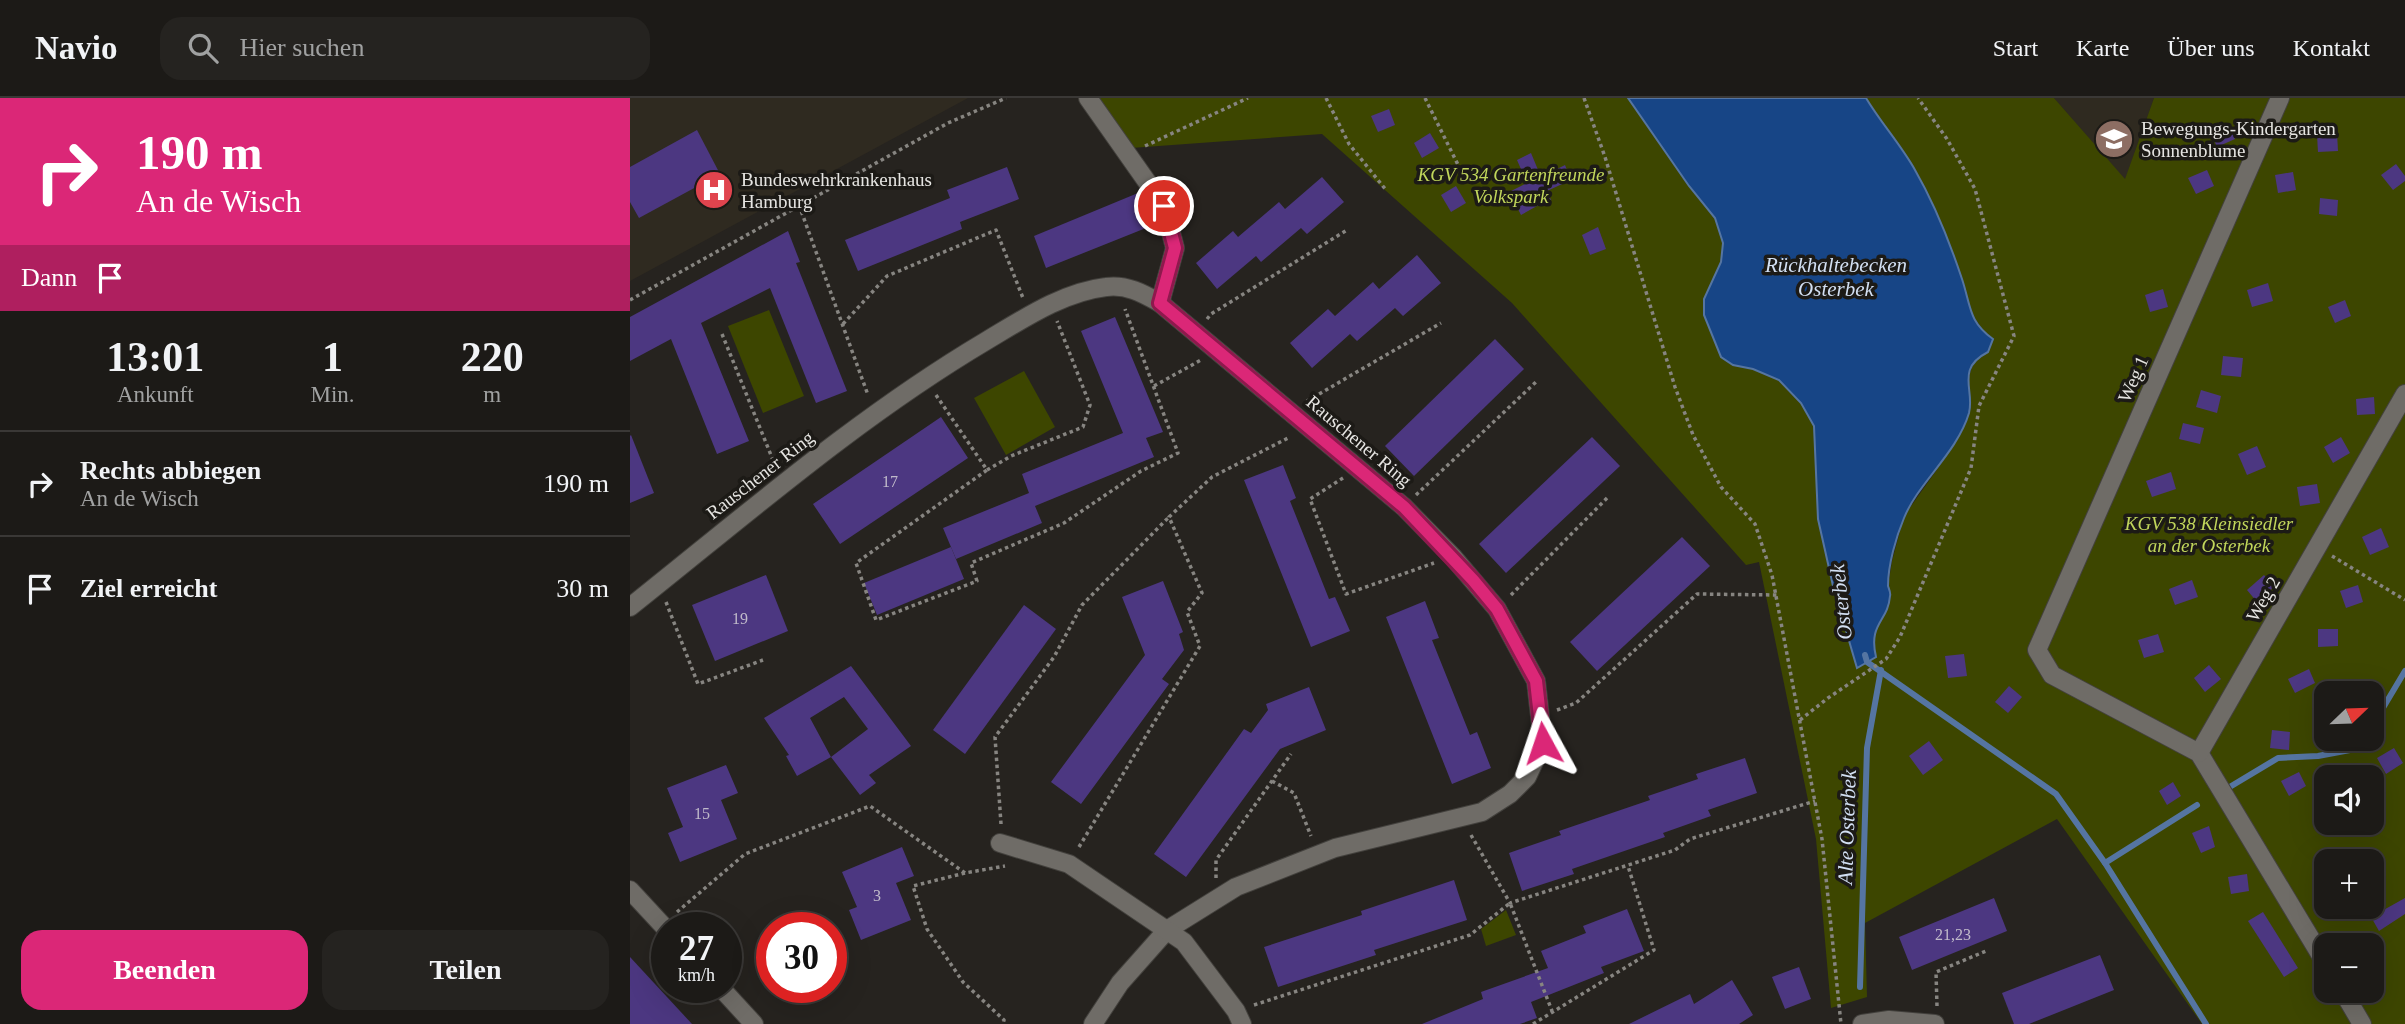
<!DOCTYPE html>
<html lang="de">
<meta charset="utf-8">
<style>
body{margin:0;font-family:Georgia,serif;background:#252320;color:#f1f3f6;height:100vh;display:flex;flex-direction:column;font-size:26px;white-space:nowrap}
*{box-sizing:border-box;margin:0}
p{font-size:23px;color:#a0a1a1}
.icon{flex:none;width:38px;height:38px;fill:none;stroke:currentColor;stroke-width:2;stroke-linecap:round;stroke-linejoin:round}
.map{position:relative;flex:1;overflow:hidden}
.panel{display:flex;flex-direction:column;background:#1c1a17;width:630px}
.panel>*{flex:none}
.top-card{background:#db2777;color:#fff;overflow:hidden}
.needle{width:46px;rotate:67deg}
.buttons{position:absolute;left:1684px;top:583px;display:grid;gap:14px}
.buttons a{display:grid;place-items:center;width:70px;height:70px;border-radius:14px;background:#1c1a17;box-shadow:0 7px 28px #0002,0 0 0 2px #3a3836;font-size:35px}
.speed{position:absolute;left:21px;top:814px;display:flex;gap:14px;font-size:35px;font-weight:700;text-align:center}
.speed>*{display:grid;place-content:center;width:91px;height:91px;border-radius:50%;background:#1c1a17;box-shadow:0 7px 28px #0002,0 0 0 2px #3a3836;line-height:1}
.speed small{font-size:18px;font-weight:400}
.speed .limit{border:10px solid #d22;background:#fff;color:#111}
.pin{position:absolute;display:grid;place-items:center;width:60px;height:60px;color:#fff;margin:-30px;border:4px solid #fff;border-radius:50%;box-shadow:0 2px 7px #0007}
.me{position:absolute;width:77px;margin:-38px;rotate:355deg;stroke-linejoin:round;filter:drop-shadow(0 0 5px #0008)}
.turn{display:flex;align-items:center;gap:24px;height:147px;padding:0 21px;font-size:32px}
.turn .icon{width:91px;height:91px;stroke-width:2.5}
.turn b{display:block;font-size:49px;line-height:60px}
.then{display:flex;align-items:center;height:66px;padding:0 21px;background:#0003;gap:14px;font-size:26px}
.eta{display:flex;justify-content:space-evenly;align-items:center;height:119px;text-align:center}
.eta b{font-size:42px;font-weight:700;line-height:49px}
.primary-button{display:flex;gap:14px;margin-top:auto;padding:14px 21px}
.primary-button a{flex:1;height:80px;border-radius:21px;background:#db2777;color:#fff;font-size:28px;font-weight:700;line-height:80px;text-align:center}
.primary-button a+a{background:#252320;color:#f1f3f6}
ul{padding:0;list-style:none}
li{display:flex;align-items:center;gap:21px;height:105px;padding:0 21px;border-top:2px solid #3a3836}
li div{flex:1}
li b{display:block;font-size:26px}
li em{font-style:normal}
header{display:flex;align-items:center;gap:42px;box-sizing:border-box;height:98px;padding:0 35px;background:#1c1a17;border-bottom:2px solid #3a3836}
header strong{font-size:33px}
nav{display:flex;gap:38px;margin-inline-start:auto;font-size:24px}
.search{width:490px;height:63px;background:#252320;display:flex;align-items:center;gap:18px;box-sizing:border-box;padding:0 24px;border-radius:21px;color:#a0a1a1;font-size:26px}
main{display:flex;flex:1;min-height:0}
.map>svg:first-child{display:block}
.built{fill:#2f2a20}
.green{fill:#3d4600;fill-rule:evenodd}
.water{fill:#174586;stroke:#5575a2;stroke-width:2}
.lines{fill:none;stroke-linecap:round;stroke-linejoin:round}
.stream{stroke:#5575a2;stroke-width:6}
.building{fill:#4c3781;fill-rule:evenodd}
.minor-casing{stroke:#43413d;stroke-width:20}
.path{stroke:#878581;stroke-width:3.5;stroke-dasharray:3.5 3.5;stroke-linecap:butt}
.minor{stroke:#6f6c67;stroke-width:18}
.route-casing{stroke:#8e194d;stroke-width:18}
.route{stroke:#db2777;stroke-width:12}
.labels{text-anchor:middle;dominant-baseline:central;stroke-width:7;stroke-linejoin:round;paint-order:stroke}
.number-label{font-size:16px;fill:#c0baca}
.poi-label{font-size:19px;fill:#e6e5e2;stroke:#1c1a16;text-anchor:start}
.park-label{font-size:19px;font-style:italic;fill:#c1d65b;stroke:#1c1a16}
.street-label{font-size:19px;fill:#e6e5e2;stroke:#1c1a16}
.water-label{font-size:21px;font-style:italic;fill:#d2dff2;stroke:#1c1a16}
</style>
<header>
<strong>Navio</strong>
<div class="search"><svg class="icon" aria-label="search" viewBox="0 0 24 24"><circle cx="10" cy="10" r="6"/><path d="M15 15l6 6"/></svg>Hier suchen</div>
<nav><a>Start</a><a>Karte</a><a>Über uns</a><a>Kontakt</a></nav>
</header>
<main>
<section class="panel">
<div class="top-card">
<div class="turn"><svg class="icon" aria-label="right" viewBox="0 0 24 24"><path d="M7 20v-9h11M14 6l5 5-5 5"/></svg><div><b>190 m</b>An de Wisch</div></div>
<div class="then">Dann<svg class="icon" aria-label="arrive" viewBox="0 0 24 24"><path d="M6 21V4h12l-3 4 3 4H6"/></svg></div>
</div>
<div class="eta">
<div><b>13:01</b><p>Ankunft</p></div>
<div><b>1</b><p>Min.</p></div>
<div><b>220</b><p>m</p></div>
</div>
<ul>
<li><svg class="icon" aria-label="right" viewBox="0 0 24 24"><path d="M7 20v-9h11M14 6l5 5-5 5"/></svg><div><b>Rechts abbiegen</b><p>An de Wisch</p></div><em>190 m</em></li>
<li><svg class="icon" aria-label="arrive" viewBox="0 0 24 24"><path d="M6 21V4h12l-3 4 3 4H6"/></svg><div><b>Ziel erreicht</b></div><em>30 m</em></li>
</ul>
<div class="primary-button"><a>Beenden</a><a>Teilen</a></div>
</section>
<div class="map">
<svg width="1775" height="926" viewBox="0 0 1775 926">
<rect width="100%" height="100%" fill="#26231f"/>
<g class="built">
<path d="M0,0h338l-338,183z"/>
<path d="M1424,0h100l-29,82z"/>
</g>
<g class="green">
<path d="M466,0h532l61,88 26,32 8,25 -2,19 -17,37v16l17,42 12,8 20,4 26,11 22,23 13,23 4,93 15,67 42,71 -3,-17 18,-43 -2,-11 4,-25 12,-45 46,-65 19,-40 -2,-29 5,-15 6,-10 10,-5 -3,-19 -17,-24 -4,-22 -49,-117 -49,-72h188l71,81 29,-81h251v926h-203l-145,-205 -192,104 2,74 -36,11 -15,-169 -57,-277 -13,3 -234,-262 -190,-169 -191,14zM1696,595h45v45h-45zM1696,679h45v45h-45zM1696,763h45v45h-45zM1696,847h45v45h-45z"/>
<path d="M139,212l35,86 -41,17 -35,-87z"/>
<path d="M394,273l31,56 -49,28 -32,-57z"/>
<path d="M876,812l10,25 -30,11 -5,-17z"/>
</g>
<path class="water" d="M998,0h238c15,25 35,47 49,72 19,33 35,73 47,109 9,27 6,42 31,60l-5,13c-33,17 -13,38 -19,61 -12,40 -51,70 -65,105 -8,19 -16,47 -16,68 1,3 3,7 2,10 -2,26 -22,27 -14,61l-19,11 -24,-82 -15,-67 -4,-93 -13,-23 -22,-23 -26,-11 -20,-4 -12,-8 -17,-42v-16l17,-37 2,-19 -8,-25 -26,-32z"/>
<g class="lines">
<g class="stream">
<path d="M1235,557l2,7 189,132 49,69 101,161"/>
<path d="M1741,630l34,-57"/>
<path d="M1598,690l50,-30 40,-2 32,-6 15,-12"/>
<path d="M1475,765l92,-58"/>
<path d="M1230,889l7,-239 14,-78"/>
</g>
</g>
<g class="building">
<path d="M759,11l6,16 -17,7 -7,-16z"/>
<path d="M1598,25l7,16 -18,8 -7,-16z"/>
<path d="M67,32l23,44 -81,44 -9,-16v-35z"/>
<path d="M800,35l9,15 -17,10 -8,-15z"/>
<path d="M1707,35l1,18 -20,1 -1,-17z"/>
<path d="M901,55l10,24 24,-12 6,15 -24,11 4,9 -14,6 -5,-8 5,8 -16,9 -5,-10 -2,2 -7,-14 20,-10 -10,-23z"/>
<path d="M1766,66l9,12v5l-12,9 -12,-15z"/>
<path d="M377,69l12,32 -59,23 2,7 -104,42 -13,-31 105,-42 -3,-8z"/>
<path d="M1577,72l7,16 -18,8 -8,-16z"/>
<path d="M1663,74l3,18 -18,3 -3,-18z"/>
<path d="M692,79l22,25 -37,32 -6,-6 -40,34 -5,-6 -39,33 -21,-26 37,-32 5,6 41,-35 6,7z"/>
<path d="M826,88l10,17 -15,9 -10,-17z"/>
<path d="M508,95l13,33 -105,42 -12,-32z"/>
<path d="M1690,100l18,2 -1,16 -18,-2z"/>
<path d="M968,129l8,22 -16,6 -8,-20z"/>
<path d="M158,133l12,31 -4,1 51,128 -31,12 -46,-115 -69,35 48,118 -32,13 -46,-115 -41,22v-44z"/>
<path d="M787,157l24,28 -38,33 -8,-8 -38,33 -7,-7 -38,34 -22,-25 38,-34 7,7 38,-34 6,7z"/>
<path d="M1638,185l5,18 -21,6 -5,-17z"/>
<path d="M1533,191l5,18 -18,5 -5,-17z"/>
<path d="M1715,202l6,16 -16,7 -7,-16z"/>
<path d="M485,219l48,115 -17,6 8,19 -119,49 7,17 -86,36 -13,-31 86,-35 -7,-19 101,-41 -42,-102z"/>
<path d="M865,241l29,30 -110,107 -29,-30z"/>
<path d="M1593,258l20,2 -2,19 -20,-2z"/>
<path d="M1571,292l20,6 -4,17 -21,-6z"/>
<path d="M1744,299l1,17 -18,1 -1,-16z"/>
<path d="M311,319l27,41 -128,86 -27,-40z"/>
<path d="M1553,325l21,5 -4,16 -21,-5z"/>
<path d="M1,337l23,58 -24,10v-67z"/>
<path d="M962,339l28,29 -114,107 -27,-29z"/>
<path d="M1711,339l9,16 -17,10 -9,-16z"/>
<path d="M1627,348l9,21 -19,8 -9,-21z"/>
<path d="M653,367l13,33 -6,3 39,98 6,-2 15,34 -39,16 -67,-167z"/>
<path d="M1541,374l5,17 -24,8 -6,-16z"/>
<path d="M1687,386l3,19 -20,3 -3,-19z"/>
<path d="M1751,430l8,19 -19,8 -8,-18z"/>
<path d="M1052,439l28,29 -113,105 -27,-29z"/>
<path d="M321,449l13,32 -87,36 -13,-32z"/>
<path d="M136,477l22,56 -73,30 -23,-56z"/>
<path d="M1634,477l10,12 -17,15 -10,-12z"/>
<path d="M1562,482l6,17 -23,8 -6,-16z"/>
<path d="M533,483l20,51 -4,2 5,16 -22,29 7,5 -88,120 -30,-22 94,-127 -23,-58z"/>
<path d="M1728,487l5,17 -17,6 -6,-17z"/>
<path d="M795,503l14,37 -7,2 38,95 7,-3 14,36 -39,16 -66,-167z"/>
<path d="M394,507l32,24 -91,125 -32,-24z"/>
<path d="M1688,531h20v17l-20,1z"/>
<path d="M1528,536l6,18 -20,6 -6,-18z"/>
<path d="M1334,556l3,22 -19,2 -3,-22z"/>
<path d="M1579,567l12,14 -16,13 -11,-14z"/>
<path d="M221,568l60,80 -42,29 7,8 -16,12 -29,-38 -34,19 -11,-20 3,-1 -25,-37zM214,599l24,32 -37,28 -21,-39z"/>
<path d="M1679,571l6,14 -20,10 -7,-14z"/>
<path d="M1379,588l13,11 -14,16 -13,-11z"/>
<path d="M679,589l17,43 -46,19 -94,128 -32,-23 90,-125 7,4 17,-23 -2,-6z"/>
<path d="M1642,632l18,2 -1,18 -19,-2z"/>
<path d="M1299,643l14,19 -20,15 -14,-19z"/>
<path d="M1764,650l9,15 -17,11 -9,-16z"/>
<path d="M1115,660l12,35 -49,17 3,6 -48,17 2,4 -93,32 2,5 -52,17 -13,-38 52,-18 -2,-4 91,-31 -2,-4 50,-17 -2,-5z"/>
<path d="M96,667l12,28 -17,7 16,39 -57,23 -12,-29 15,-6 -16,-39z"/>
<path d="M1669,674l7,14 -17,10 -8,-15z"/>
<path d="M1543,684l8,14 -14,9 -8,-14z"/>
<path d="M1579,728l6,21 -14,6 -9,-20z"/>
<path d="M272,749l12,29 -18,7 15,37 -50,20 -12,-30 8,-3 -15,-35z"/>
<path d="M1617,776l2,17 -18,3 -3,-17z"/>
<path d="M824,782l13,40 -93,30 2,5 -98,32 -14,-40 98,-32 -1,-4z"/>
<path d="M1364,800l13,33 -95,39 -13,-33z"/>
<path d="M1775,800v16l-26,17 -8,-14z"/>
<path d="M997,811l17,42 -43,16 3,6 -73,29 6,16 -17,6h-98l61,-25 -2,-7 67,-24 -7,-17 45,-18 -3,-7z"/>
<path d="M1633,814l35,56 -14,9 -36,-56z"/>
<path d="M1470,857l14,35 -85,34h-15l-12,-31z"/>
<path d="M0,859l62,67h-62z"/>
<path d="M1169,869l12,32 -26,10 -13,-32z"/>
<path d="M1102,882l21,35 -14,9h-110l61,-30 4,10z"/>
</g>
<g class="lines">
<g class="minor-casing">
<g id="minor">
<path d="M458,0l76,108 11,42 -15,55"/>
<path d="M1650,0l-243,552 15,25 147,78 127,211"/>
<path d="M0,509c117,-93 228,-190 356,-266 37,-22 77,-49 120,-54 21,-3 38,7 54,16l244,204 49,50 44,52 39,72 7,62 -16,34 -17,17 -28,18 -147,36 -99,39 -69,43 -47,53 -27,41"/>
<path d="M1569,655l206,-359"/>
<path d="M370,745l69,21 115,78 52,69 6,13"/>
<path d="M0,792l37,40"/>
<path d="M90,889l34,37"/>
<path d="M1712,892l20,34"/>
<path d="M1232,926l27,-4 46,4"/>
</g>
</g>
<g class="path">
<path d="M696,0l23,46 37,46"/>
<path d="M795,0l43,87"/>
<path d="M954,0l21,59 70,230 18,48 28,52 34,37 17,51 50,264 19,185"/>
<path d="M515,48l103,-48"/>
<path d="M169,107l69,190"/>
<path d="M0,202l318,-177 58,-25"/>
<path d="M577,221l4,-5 136,-84"/>
<path d="M213,226l44,-48 109,-46 27,68"/>
<path d="M92,236l53,131"/>
<path d="M524,288l47,-26"/>
<path d="M306,297l51,75 -131,93 20,57 101,-39 -6,-18 93,-40 77,-52 37,-18 -53,-144"/>
<path d="M677,303l134,-78"/>
<path d="M357,372l24,-14 72,-29 7,-22 -33,-84"/>
<path d="M713,380l-33,21 36,95 88,-31"/>
<path d="M786,397l121,-114"/>
<path d="M1702,458l73,44"/>
<path d="M881,497l97,-98"/>
<path d="M36,504l32,82 65,-24"/>
<path d="M927,612l19,-7 121,-109 80,1"/>
<path d="M1170,622l28,-22 58,-39 14,-22 71,-169 8,-62 35,-70 -39,-147 -28,-50 -29,-41"/>
<path d="M642,683l22,12 17,43"/>
<path d="M371,726l-6,-87 59,-80 28,-52 87,-88"/>
<path d="M841,737l39,68 165,-53 15,-11 125,-38"/>
<path d="M449,749l121,-201 -13,-34 15,-19 -33,-76 43,-40 78,-40"/>
<path d="M335,775l-52,13 14,43 36,53 41,38 -1,4"/>
<path d="M586,780v-18l75,-106"/>
<path d="M47,814l68,-58 125,-48 95,67 40,-7"/>
<path d="M624,907l216,-70 40,-32 42,108"/>
<path d="M1307,908l-1,-34 50,-21"/>
<path d="M903,926l121,-74 -26,-84"/>
</g>
<use href="#minor" class="minor"/>
</g>
<g class="lines">
<g class="route-casing">
<path id="route" d="M534,108l11,42 -15,55 244,204 69,73 24,29 39,72 7,62"/>
</g>
<use href="#route" class="route"/>
</g>
<defs>
<g id="school-disc" transform="scale(2.0125)"><circle r="9.5" fill="#8d6e63" stroke="#1c1a16"/><path d="M0-5L7-2L0 1L-7-2ZM-4 1L0 2.5L4 1V4Q0 6-4 4Z" fill="#fff"/></g>
<g id="hospital-disc" transform="scale(2.0125)"><circle r="9.5" fill="#e0444e" stroke="#1c1a16"/><path d="M-5-5h3v3.5h4V-5h3V5h-3V1.5h-4V5h-3Z" fill="#fff"/></g>
</defs>
<g fill-rule="evenodd">
<use href="#school-disc" x="1484" y="41"/>
<use href="#hospital-disc" x="84" y="92"/>
</g>
<g class="labels">
<g class="number-label">
<text x="260" y="383">17</text>
<text x="110" y="520">19</text>
<text x="72" y="715">15</text>
<text x="247" y="797">3</text>
<text x="1323" y="836">21,23</text>
</g>
<g class="poi-label">
<text x="1511" y="30">Bewegungs-Kindergarten<tspan x="1511" dy="22">Sonnenblume</tspan></text>
<text x="111" y="81">Bundeswehrkrankenhaus<tspan x="111" dy="22">Hamburg</tspan></text>
</g>
<g class="park-label">
<text x="881" y="76">KGV 534 Gartenfreunde<tspan x="881" dy="22">Volkspark</tspan></text>
<text x="1579" y="425">KGV 538 Kleinsiedler<tspan x="1579" dy="22">an der Osterbek</tspan></text>
</g>
<g class="street-label">
<text transform="translate(1503 281) rotate(-66)">Weg 1</text>
<text transform="translate(729 343) rotate(40)">Rauschener Ring</text>
<text transform="translate(130 377) rotate(-38)">Rauschener Ring</text>
<text transform="translate(1633 501) rotate(-60)">Weg 2</text>
</g>
<g class="water-label">
<text x="1206" y="167">Rückhaltebecken<tspan x="1206" dy="24">Osterbek</tspan></text>
<text transform="translate(1211 504) rotate(-96)">Osterbek</text>
<text transform="translate(1217 729) rotate(-88)">Alte Osterbek</text>
</g>
</g>
</svg>
<div class="buttons">
<a><svg class="needle" viewBox="-14 -14 28 28"><path d="M0-13l5 13h-10z" fill="#e53935"/><path d="M0 13l5-13h-10z" fill="#a0a1a1"/></svg></a>
<a><svg class="icon" aria-label="sound" viewBox="0 0 24 24"><path d="M4 9h4l5-4v14l-5-4H4zM17 9q2 3 0 6"/></svg></a>
<a>+</a>
<a>−</a>
</div>
<div class="speed"><div>27<small>km/h</small></div><div class="limit">30</div></div>
<div class="pin" style="left:534px;top:108px;background:#d93025"><svg class="icon" aria-label="arrive" viewBox="0 0 24 24"><path d="M6 21V4h12l-3 4 3 4H6"/></svg></div>
<svg class="me" style="left:913px;top:645px" viewBox="-20 -20 40 40"><path d="M0-17L14 15 0 8-14 15z" fill="#db2777" stroke="#fff" stroke-width="4"/></svg>
</div>
</main>
